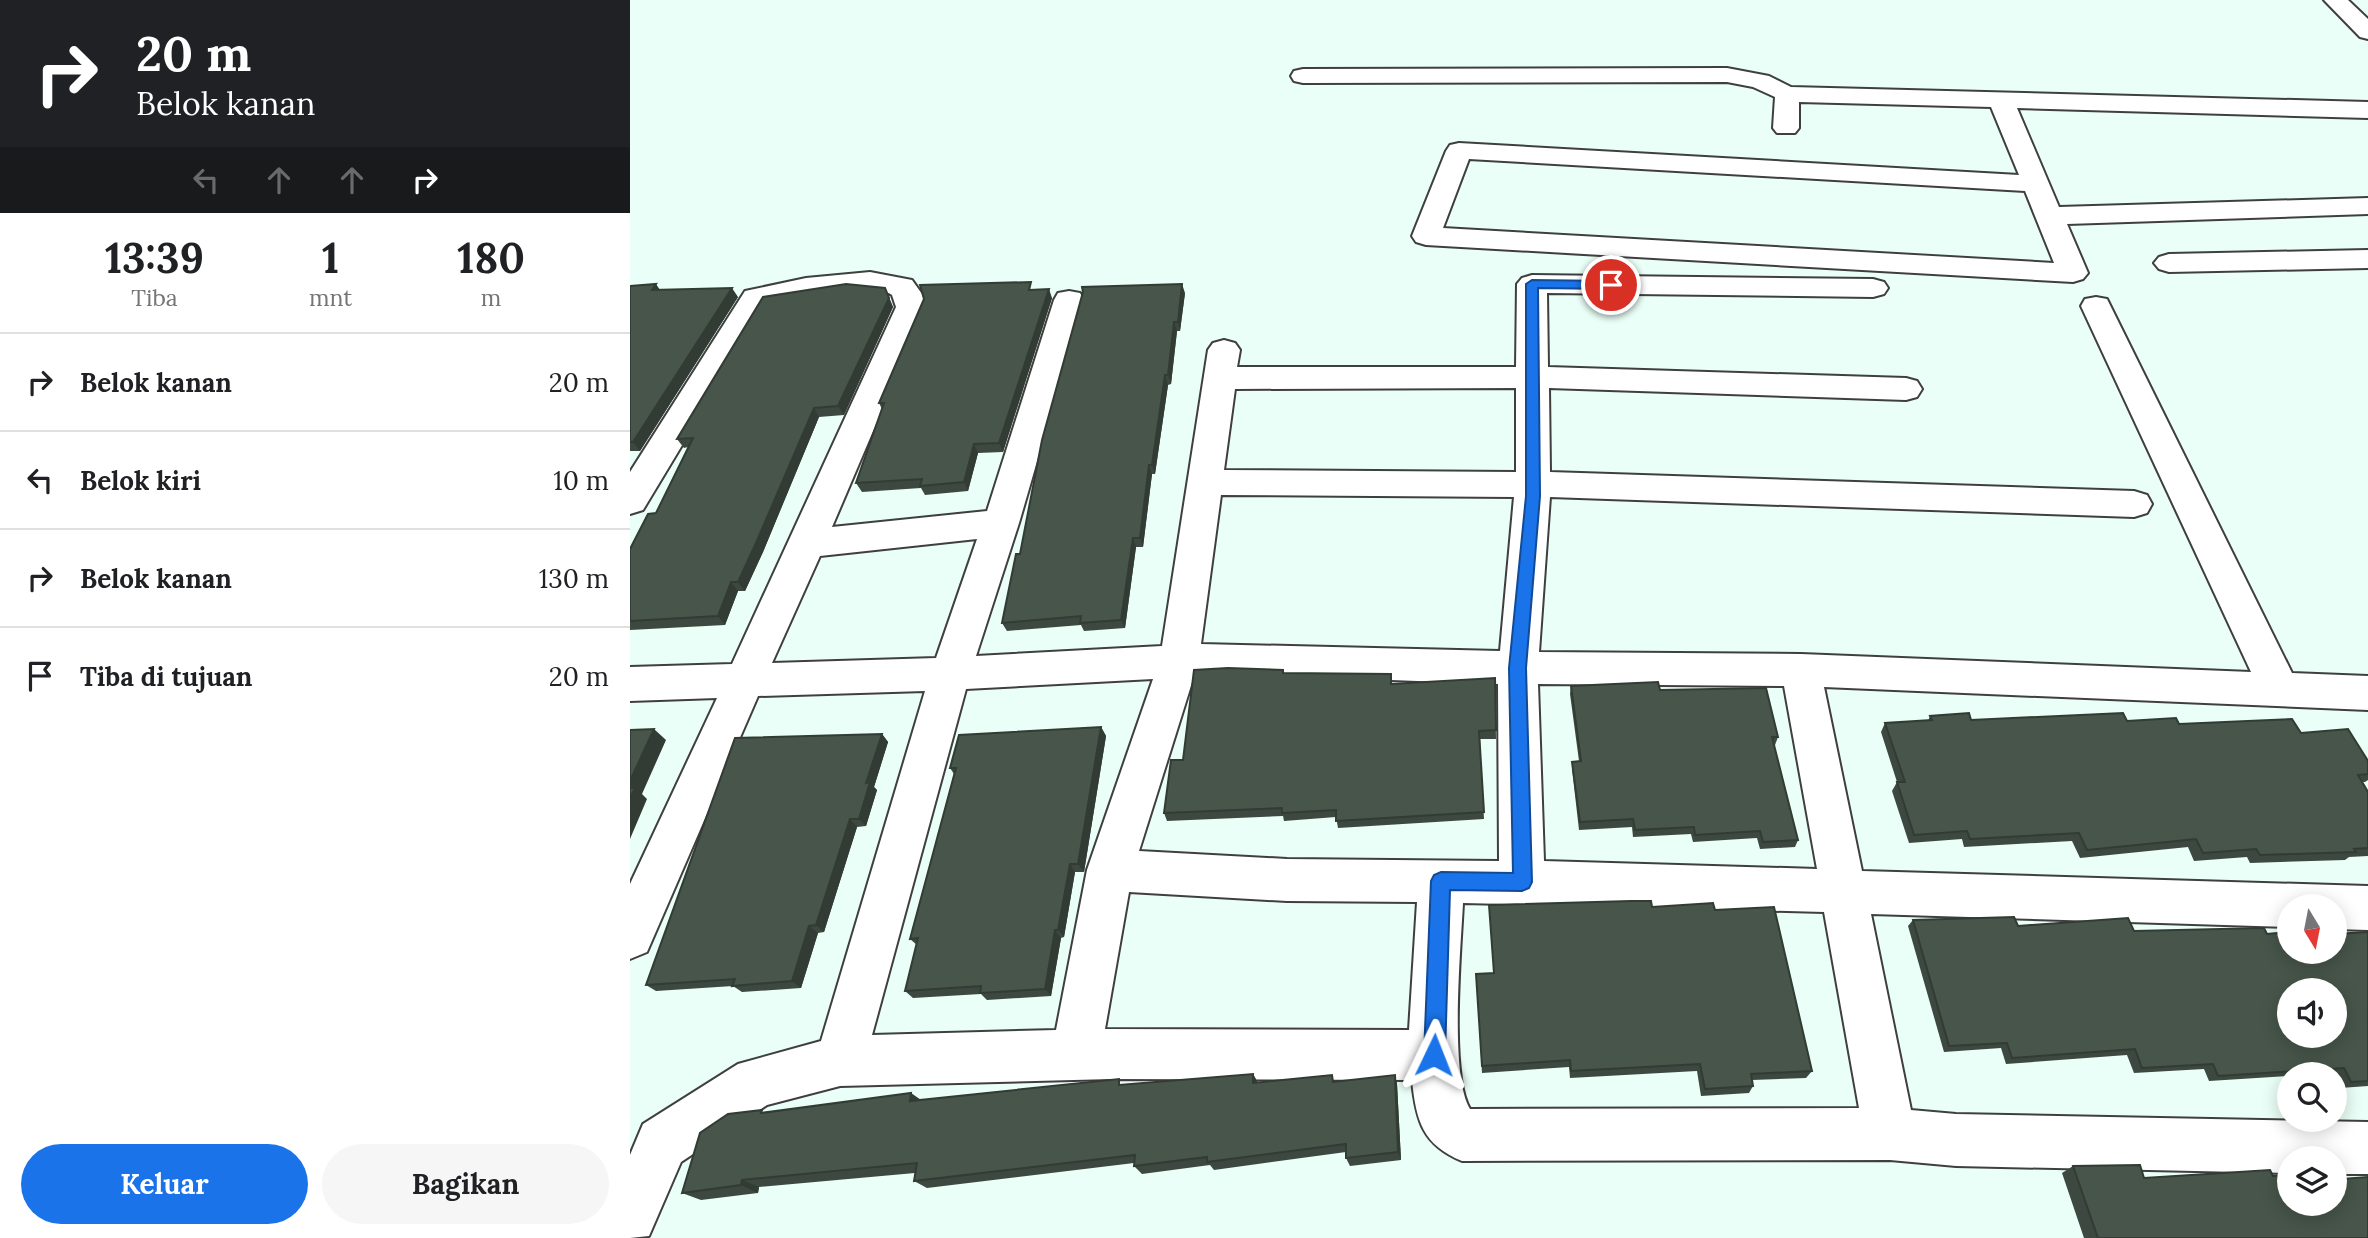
<!DOCTYPE html>
<html lang="id">
<style>
body{margin:0;font-family:Lora,serif;background:#f6f6f6;color:#202124;height:100vh;display:flex;flex-direction:column;font-size:26px;white-space:nowrap}
*{box-sizing:border-box;margin:0}
p{font-size:23px;color:#757577}
.icon{flex:none;width:38px;height:38px;fill:none;stroke:currentColor;stroke-width:2;stroke-linecap:round;stroke-linejoin:round}
.map{position:relative;flex:1;overflow:hidden}
.panel{display:flex;flex-direction:column;background:#fff;width:630px}
.panel>*{flex:none}
.hud{background:#202124;color:#fff;overflow:hidden}
.needle{width:46px;rotate:170deg}
.buttons{position:absolute;left:1647px;top:894px;display:grid;gap:14px}
.buttons a{display:grid;place-items:center;width:70px;height:70px;border-radius:50%;background:#fff;box-shadow:0 4px 18px #0003;font-size:35px}
.pin{position:absolute;display:grid;place-items:center;width:60px;height:60px;color:#fff;margin:-30px;border:4px solid #fff;border-radius:50%;box-shadow:0 2px 7px #0007}
.me{position:absolute;width:77px;margin:-38px;rotate:2deg;stroke-linejoin:round;filter:drop-shadow(0 0 5px #0008)}
.turn{display:flex;align-items:center;gap:24px;height:147px;padding:0 21px;font-size:32px}
.turn .icon{width:91px;height:91px;stroke-width:2.5}
.turn b{display:block;font-size:49px;line-height:60px}
.lanes{display:flex;align-items:center;height:66px;padding:0 21px;background:#0003;justify-content:center;gap:35px;direction:ltr}
.lanes .off{opacity:.35}
.eta{display:flex;justify-content:space-evenly;align-items:center;height:119px;text-align:center}
.eta b{font-size:42px;font-weight:700;line-height:49px}
.cta{display:flex;gap:14px;margin-top:auto;padding:14px 21px}
.cta a{flex:1;height:80px;border-radius:42px;background:#1a73e8;color:#fff;font-size:28px;font-weight:700;line-height:80px;text-align:center}
.cta a+a{background:#f6f6f6;color:#202124}
ul{padding:0;list-style:none}
li{display:flex;align-items:center;gap:21px;height:98px;padding:0 21px;border-top:2px solid #e0e0e0}
li div{flex:1}
li b{display:block;font-size:26px}
li em{font-style:normal}
main{display:flex;flex:1;min-height:0}
.map>svg:first-child{display:block}
.lines{fill:none;stroke-linecap:round;stroke-linejoin:round}
.minor-casing{stroke:#3f3f3f;stroke-width:4}
.minor{fill:#fff;fill-rule:evenodd}
.wall{fill:#3d4940}
.shaded-wall{fill:#323c34}
.building{fill:#47554a;stroke:#323c34;stroke-width:2;fill-rule:evenodd}
.route{fill:#1a73e8;stroke:#114b97;stroke-width:2}
</style>
<main>
<section class="panel">
<div class="hud">
<div class="turn"><svg class="icon" aria-label="right" viewBox="0 0 24 24"><path d="M7 20v-9h11M14 6l5 5-5 5"/></svg><div><b>20 m</b>Belok kanan</div></div>
<div class="lanes"><svg class="icon off" aria-label="left" viewBox="0 0 24 24"><path d="M17 20v-9H6M10 6l-5 5 5 5"/></svg><svg class="icon off" aria-label="ahead" viewBox="0 0 24 24"><path d="M12 20V5M6 11l6-6 6 6"/></svg><svg class="icon off" aria-label="ahead" viewBox="0 0 24 24"><path d="M12 20V5M6 11l6-6 6 6"/></svg><svg class="icon" aria-label="right" viewBox="0 0 24 24"><path d="M7 20v-9h11M14 6l5 5-5 5"/></svg></div>
</div>
<div class="eta">
<div><b>13:39</b><p>Tiba</p></div>
<div><b>1</b><p>mnt</p></div>
<div><b>180</b><p>m</p></div>
</div>
<ul>
<li><svg class="icon" aria-label="right" viewBox="0 0 24 24"><path d="M7 20v-9h11M14 6l5 5-5 5"/></svg><div><b>Belok kanan</b></div><em>20 m</em></li>
<li><svg class="icon" aria-label="left" viewBox="0 0 24 24"><path d="M17 20v-9H6M10 6l-5 5 5 5"/></svg><div><b>Belok kiri</b></div><em>10 m</em></li>
<li><svg class="icon" aria-label="right" viewBox="0 0 24 24"><path d="M7 20v-9h11M14 6l5 5-5 5"/></svg><div><b>Belok kanan</b></div><em>130 m</em></li>
<li><svg class="icon" aria-label="arrive" viewBox="0 0 24 24"><path d="M6 21V4h12l-3 4 3 4H6"/></svg><div><b>Tiba di tujuan</b></div><em>20 m</em></li>
</ul>
<div class="cta"><a>Keluar</a><a>Bagikan</a></div>
</section>
<div class="map">
<svg width="1738" height="1238" viewBox="0 0 1738 1238">
<rect width="100%" height="100%" fill="#eafff7"/>
<g class="lines">
<g class="minor-casing">
<g id="minor">
<path d="M1694,0h24l20,19v20l-8,-2z"/>
<path d="M1097,68l42,8 22,11 577,15v16l-351,-10 42,99 309,-9v16l-301,10 21,49 -5,6 -10,3 -647,-37 -10,-3 -4,-6 34,-85 4,-6 9,-2 560,32 -28,-68 -192,-5v26l-4,5h-18l-4,-5 2,-31 -22,-10 -26,-5 -424,1 -9,-2 -3,-5 3,-5 9,-2zM839,159l556,32 29,72 -611,-35z"/>
<path d="M1738,250v18l-199,4 -10,-3 -5,-6 5,-6 10,-3z"/>
<path d="M240,272l42,8 10,14 4,13 -94,220 155,-16 67,-211 4,-7 11,-2 11,2 4,7 -65,223 -43,133 186,-10 46,-296 5,-7 11,-3 11,3 5,7 -3,17h279l1,-83 5,-6 10,-3 341,4 11,3 4,6 -4,6 -11,3 -326,-4 1,74 358,11 11,3 5,8 -5,8 -11,3 -357,-12 1,84 584,19 13,4 5,9 -5,9 -13,4 -584,-20 -11,155 262,2 450,18 -170,-366 4,-7 11,-2 11,2 185,374 76,3v34l-544,-23 38,184 506,15v44l-34,-1v-23h-45v21l-418,-13 40,196 45,4 412,8v52h-34v-16h-45v15l-333,-7 -66,-6 -428,1c-39,-16 -46,-40 -50,-81l-300,-1 -272,7 -73,19 -86,57 -32,74 -19,2v-83l13,-31 95,-60 83,-23 104,-350 -167,5 -111,256 -17,7v-75l87,-186 -87,3v-34l102,-3 164,-357 -4,-12c-20,-14 -100,3 -125,9l-124,206 -13,4v-42l115,-181 61,-13zM886,388v84l-292,-2 11,-81zM591,495l293,2 -14,154 -299,-7zM347,539l-41,119 -164,5 48,-107zM601,674l267,10 1,177 -212,-2 -148,-8 55,-175zM523,679l-66,191 -31,160 -184,5 94,-346zM908,684l246,2 33,183 -273,-8zM499,892l158,9 130,1 -8,128 -304,-1zM833,903l361,9 35,196 -389,1c-21,-34 -9,-163 -7,-206z"/>
</g>
</g>
<use href="#minor" class="minor"/>
</g>
<g class="wall">
<path d="M0,286l30,4 78,7 -98,154h-10z"/>
<path d="M255,288l8,19 -49,108 -25,2 -56,135 -18,39h-7l-13,34 -95,5v-81l26,-36 32,-66 -4,1 -7,-9z"/>
<path d="M403,290l19,8 -49,154 -25,1 -10,38 -43,4 -4,-7 -59,4 -6,-9 26,-74 -3,-6z"/>
<path d="M555,293l-5,38h-3l-6,53 -3,1 -13,89h-3l-9,73h-7l-11,81 -41,3 -3,-6 -74,6 -5,-8 18,-69z"/>
<path d="M653,670l1,3 108,11 103,-6 1,61h-16l4,80 -146,9 -2,-11 -52,4 -1,-5 -116,5 -3,-8 19,-53z"/>
<path d="M941,686l89,4 118,47 -3,8h-1l24,95 -3,7 -35,2 -3,-11 -64,4 -2,-8 -58,3 -1,-10 -53,3 -7,-61v-7l7,-1 -9,-67z"/>
<path d="M1300,716l41,4 156,1 52,3 122,9 67,28v19l-3,2h-3l6,10v64l-19,1 -4,3 -95,3 -3,-6 -53,4 -6,-14 -108,11 -8,-17 -108,6 -2,-8 -53,4 -17,-52 5,-9 -16,-50 4,-9 43,-2z"/>
<path d="M471,727l5,9 -22,136h-9l-11,65 -3,1 -10,58 -64,4 -6,-6 -68,4 -8,-7 12,-46 -7,-6 44,-165 -4,-6z"/>
<path d="M252,734l6,8 -14,45 3,3 -11,36 -9,1 -33,105 -6,1 -17,55 -59,4 -9,-6 -77,5 -10,-6z"/>
<path d="M1022,907l63,3 97,161 -6,7 -54,2 1,6 -4,7 -48,3 -4,-25 -127,7 -1,-11 -87,6 -6,-99 17,-1z"/>
<path d="M1283,920l221,11 133,3 22,18 79,-20v154l-28,2 -7,-15 -44,1v2l-80,5 -5,-12 -70,4 -7,-18 -121,9 -5,-16 -57,4 -36,-126z"/>
<path d="M623,1074l5,9 77,-1 60,-7 2,9 4,76 -51,6 -4,-8v-6l-132,18 -4,-5 -68,9 -8,-8v-3l-207,25 -13,-7 1,-8 -156,14 -1,6 -57,7 -19,-7 85,-80 154,-13 204,-15z"/>
<path d="M1443,1166l71,12 129,-2 95,62h-284l-22,-65z"/>
</g>
<g class="shaded-wall">
<path d="M26,284l6,9 -10,-3z"/>
<path d="M552,284l3,9 -5,38 -2,-9z"/>
<path d="M102,288l6,9 -98,154 -7,-9z"/>
<path d="M255,288l8,19 -49,108 -6,-9z"/>
<path d="M419,289l3,9 -49,154 -4,-9z"/>
<path d="M544,322l3,9 -6,53 -3,-9z"/>
<path d="M535,375l3,10 -13,89 -3,-9z"/>
<path d="M184,408l5,9 -56,135 -18,39 -7,-9z"/>
<path d="M344,444l4,9 -10,38 -4,-9z"/>
<path d="M519,465l3,9 -9,73 -3,-9z"/>
<path d="M503,538l3,9 -11,81 -4,-8z"/>
<path d="M101,582l7,9 -13,34 -7,-9z"/>
<path d="M471,727l5,9 -22,136 -6,-8z"/>
<path d="M24,729l12,11 -24,54 5,5 -17,40v-58z"/>
<path d="M252,734l6,8 -14,45 3,3 -11,36 -7,-7 7,-36z"/>
<path d="M220,819l7,8 -33,105 -8,-7z"/>
<path d="M440,864l5,8 -11,65 -6,-7z"/>
<path d="M179,926l9,7 -17,55 -9,-7z"/>
<path d="M425,930l6,8 -10,58 -6,-7z"/>
<path d="M623,1074l5,9h-5z"/>
<path d="M765,1075l2,9 4,76 -3,-8z"/>
<path d="M281,1093l13,9 -14,-1z"/>
<path d="M112,1180l17,7 -1,6 -17,-8z"/>
</g>
<g class="building">
<path d="M401,282l-2,8 20,-1 -50,154 -25,1 -10,38 -44,4 2,-7 -66,4 28,-80h-5l45,-104 -4,-14z"/>
<path d="M26,284l-4,6 80,-2 -99,154h-3v-156z"/>
<path d="M216,284l39,4 4,10 -51,108 -24,2 -58,135 -18,39h-7l-13,34 -88,5v-72l18,-35 8,-1 37,-75 -16,1 86,-142z"/>
<path d="M552,284l-4,38h-4l-6,53h-3l-13,90h-3l-9,73h-7l-12,82 -41,3 1,-7 -79,7 14,-69h4l22,-114 41,-148 -1,-5z"/>
<path d="M598,668l55,2v3l108,1v10l104,-6 1,52 -17,1 5,81 -148,9v-11l-54,3v-5l-118,5 7,-53h12l11,-90z"/>
<path d="M1028,682l2,8 106,-2 12,49h-6l26,103 -35,2 -3,-11 -65,4 -1,-8 -59,3 -2,-11 -53,3 -8,-60 9,-1 -10,-75z"/>
<path d="M1339,713l2,7 152,-7 4,8 49,-3 3,6 113,-5 9,14 47,-4 20,32v13l-10,1 10,17v56l-14,1 2,3 -96,3 -4,-6 -53,4 -7,-14 -109,11 -8,-17 -109,6 -3,-8 -53,4 -17,-53h8l-20,-59 47,-3 -2,-4z"/>
<path d="M471,727l-23,137h-8l-12,66h-3l-10,59 -65,4 1,-7 -76,5 13,-53 -8,1 46,-171h-6l9,-33z"/>
<path d="M24,729l-24,52v-51z"/>
<path d="M252,734l-16,49 4,-1 -11,37h-9l-34,106 -7,1 -17,55 -60,5 3,-7 -89,6 89,-247z"/>
<path d="M0,788h5l-5,10z"/>
<path d="M1001,901h20l1,6 61,-4 2,7 59,-3 38,164 -61,3 2,12 -48,3 -5,-25 -129,7 -1,-11 -88,6 -6,-92 18,-1 -5,-68z"/>
<path d="M1384,917l4,9 110,-8 6,13 130,-3 3,6 22,-2v20h45v-18l34,-2v149l-17,1 -7,-14 -126,8 -5,-12 -71,4 -7,-19 -123,9 -5,-15 -58,3 -36,-126zM1659,990h45v46h-45z"/>
<path d="M623,1074v9l79,-8 1,7 62,-7 3,77 -52,6v-14l-139,18v-5l-73,9 1,-11 -221,26 3,-18 -175,17 -1,5 -59,8 18,-60 28,-19 34,-4 -1,3 150,-20 -1,8 209,-22v6z"/>
<path d="M1510,1165l4,13 126,-8 3,6 16,-1v29h45v-33h3l5,8 26,-2v61h-270l-25,-72z"/>
</g>
<path class="route" d="M902,280l79,1 6,4 -6,4 -73,-1 2,208 -14,172 6,214 -3,6 -7,3 -72,-1 -5,165 -3,7 -8,3 -7,-3 -3,-7 7,-174 3,-6 7,-3 72,1 -4,-205 17,-172v-212z"/>
</svg>
<div class="buttons">
<a><svg class="needle" viewBox="-14 -14 28 28"><path d="M0-13l5 13h-10z" fill="#e53935"/><path d="M0 13l5-13h-10z" fill="#757577"/></svg></a>
<a><svg class="icon" aria-label="sound" viewBox="0 0 24 24"><path d="M4 9h4l5-4v14l-5-4H4zM17 9q2 3 0 6"/></svg></a>
<a><svg class="icon" aria-label="search" viewBox="0 0 24 24"><circle cx="10" cy="10" r="6"/><path d="M15 15l6 6"/></svg></a>
<a><svg class="icon" aria-label="layers" viewBox="0 0 24 24"><path d="M12 4l9 5-9 5-9-5zM3 14l9 5 9-5"/></svg></a>
</div>
<div class="pin" style="left:981px;top:285px;background:#d93025"><svg class="icon" aria-label="arrive" viewBox="0 0 24 24"><path d="M6 21V4h12l-3 4 3 4H6"/></svg></div>
<svg class="me" style="left:804px;top:1055px" viewBox="-20 -20 40 40"><path d="M0-17L14 15 0 8-14 15z" fill="#1a73e8" stroke="#fff" stroke-width="4"/></svg>
</div>
</main>
